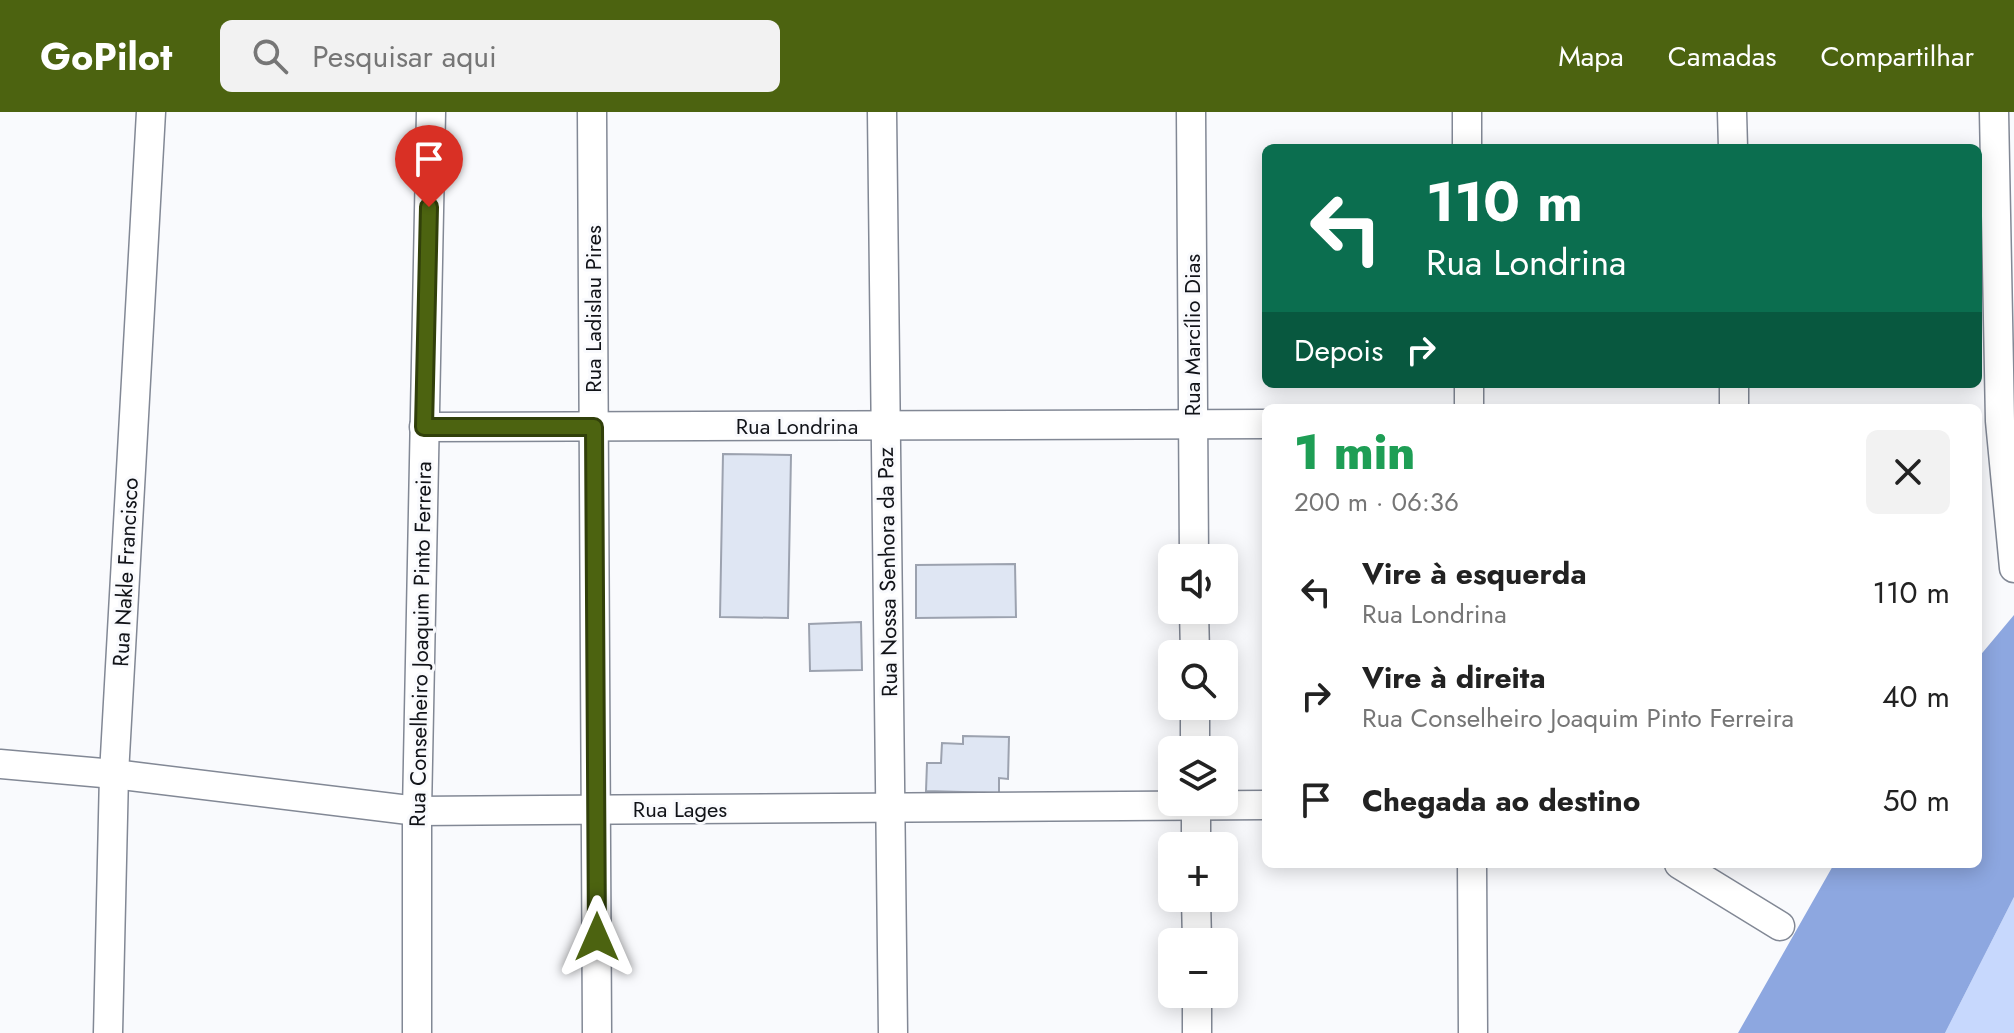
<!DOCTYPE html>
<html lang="pt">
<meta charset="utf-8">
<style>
body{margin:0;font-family:Jost,sans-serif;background:#f2f2f2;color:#222;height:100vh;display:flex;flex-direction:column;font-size:30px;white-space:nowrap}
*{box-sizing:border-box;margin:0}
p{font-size:26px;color:#767676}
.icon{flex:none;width:44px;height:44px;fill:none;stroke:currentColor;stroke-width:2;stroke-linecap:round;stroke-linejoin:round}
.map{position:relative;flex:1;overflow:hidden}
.drawer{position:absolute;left:1262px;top:292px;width:720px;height:464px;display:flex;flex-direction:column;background:#fff;border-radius:12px;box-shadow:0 4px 20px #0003}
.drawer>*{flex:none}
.guide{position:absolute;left:1262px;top:32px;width:720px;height:244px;border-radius:12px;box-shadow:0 4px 20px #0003;background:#0b6e4f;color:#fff;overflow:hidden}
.tools{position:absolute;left:1158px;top:432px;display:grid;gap:16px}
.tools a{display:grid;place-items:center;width:80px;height:80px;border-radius:12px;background:#fff;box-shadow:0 4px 20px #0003;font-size:40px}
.pin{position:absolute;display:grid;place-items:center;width:68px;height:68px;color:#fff;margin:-82px -34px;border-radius:50% 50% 50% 0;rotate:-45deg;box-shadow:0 0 8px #0007}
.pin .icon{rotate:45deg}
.me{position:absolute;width:88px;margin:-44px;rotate:0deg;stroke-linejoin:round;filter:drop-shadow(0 0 6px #0008)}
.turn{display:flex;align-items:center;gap:28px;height:168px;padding:0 32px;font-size:36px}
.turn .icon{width:104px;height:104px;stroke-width:2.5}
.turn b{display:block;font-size:56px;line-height:68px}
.then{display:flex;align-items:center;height:76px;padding:0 32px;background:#0003;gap:16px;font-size:30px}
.round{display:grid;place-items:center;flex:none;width:84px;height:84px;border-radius:12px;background:#f2f2f2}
.overview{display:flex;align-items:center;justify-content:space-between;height:136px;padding:0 32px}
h1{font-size:48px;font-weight:800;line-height:60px;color:#1e9e55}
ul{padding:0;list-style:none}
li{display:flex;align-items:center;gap:24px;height:104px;padding:0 32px}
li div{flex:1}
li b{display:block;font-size:30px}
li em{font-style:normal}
header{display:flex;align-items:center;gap:48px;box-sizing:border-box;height:112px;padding:0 40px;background:#4c6310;color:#fff}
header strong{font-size:38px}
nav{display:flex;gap:44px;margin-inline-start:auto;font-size:28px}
.search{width:560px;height:72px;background:#f2f2f2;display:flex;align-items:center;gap:20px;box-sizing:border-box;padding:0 28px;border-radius:12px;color:#767676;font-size:30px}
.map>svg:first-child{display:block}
.green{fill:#c7d8fd}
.water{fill:#8da7e0}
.building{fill:#dfe6f3;stroke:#9ca2af;stroke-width:2}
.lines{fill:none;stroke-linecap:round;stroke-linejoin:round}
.street-casing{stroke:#828895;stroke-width:31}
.street{stroke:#fff;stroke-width:28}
.route-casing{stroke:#31400a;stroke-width:20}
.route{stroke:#4c6310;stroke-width:14}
.labels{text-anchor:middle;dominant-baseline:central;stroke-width:6;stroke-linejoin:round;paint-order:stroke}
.street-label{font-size:22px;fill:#111318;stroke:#f9fafd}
</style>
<header>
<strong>GoPilot</strong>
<div class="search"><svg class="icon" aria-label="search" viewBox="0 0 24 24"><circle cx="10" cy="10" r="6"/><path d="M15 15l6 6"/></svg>Pesquisar aqui</div>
<nav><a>Mapa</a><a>Camadas</a><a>Compartilhar</a></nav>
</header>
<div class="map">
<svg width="2014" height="921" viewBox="0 0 2014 921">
<rect width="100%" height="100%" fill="#f9fafd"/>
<path class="green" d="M2014,785v136h-69z"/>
<path class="water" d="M2014,503v282l-69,136h-207l96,-169h144v-206z"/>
<g class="building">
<path d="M723,342l68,1 -3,163 -68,-1z"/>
<path d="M1015,452l1,53 -100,1v-53z"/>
<path d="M861,510l1,48 -52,1 -1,-47z"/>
<path d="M963,624l46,1 -1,42 -9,-1v15l-73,-2 1,-28h14l1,-20 21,1z"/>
</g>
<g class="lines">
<g class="street-casing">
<g id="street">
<path d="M592,0l5,921"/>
<path d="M882,0l11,921"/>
<path d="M1191,0l3,446"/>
<path d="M1467,0v36"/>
<path d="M1732,0l1,36"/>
<path d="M1994,0l6,309 14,147"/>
<path d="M1469,272v24"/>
<path d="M1734,272v24"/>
<path d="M424,315l842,-3"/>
<path d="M1194,498l1,44"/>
<path d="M1195,594v44"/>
<path d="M0,652l114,10 303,37 849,-6"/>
<path d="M1196,690v44"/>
<path d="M1472,752l1,169"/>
<path d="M1679,752l101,62"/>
<path d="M1196,786l1,44"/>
<path d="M1197,882v39"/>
<path d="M108,921l6,-259 37,-662"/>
<path d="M417,921v-222l14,-699"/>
</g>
</g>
<use href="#street" class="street"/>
</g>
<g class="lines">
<g class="route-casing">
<path id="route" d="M429,95l-5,220h170l3,510"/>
</g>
<use href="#route" class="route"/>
</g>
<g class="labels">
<g class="street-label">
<text transform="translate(593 197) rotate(-90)">Rua Ladislau Pires</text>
<text transform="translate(1192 223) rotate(-90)">Rua Marcílio Dias</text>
<text x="797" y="314">Rua Londrina</text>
<text transform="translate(125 460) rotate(-87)">Rua Nakle Francisco</text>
<text transform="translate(887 460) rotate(-91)">Rua Nossa Senhora da Paz</text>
<text transform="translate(420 532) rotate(-89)">Rua Conselheiro Joaquim Pinto Ferreira</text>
<text x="680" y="697">Rua Lages</text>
</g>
</g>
</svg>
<div class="tools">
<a><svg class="icon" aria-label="sound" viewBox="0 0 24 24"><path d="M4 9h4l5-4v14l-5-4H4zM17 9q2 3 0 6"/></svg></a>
<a><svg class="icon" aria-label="search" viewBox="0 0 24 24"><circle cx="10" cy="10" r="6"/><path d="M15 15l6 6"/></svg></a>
<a><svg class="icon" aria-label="layers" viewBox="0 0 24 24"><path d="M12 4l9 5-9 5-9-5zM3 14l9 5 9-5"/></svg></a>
<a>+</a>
<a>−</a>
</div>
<div class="pin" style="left:429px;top:95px;background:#d93025"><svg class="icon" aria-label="arrive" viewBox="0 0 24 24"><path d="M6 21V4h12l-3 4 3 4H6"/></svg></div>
<svg class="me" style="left:597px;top:825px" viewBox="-20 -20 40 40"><path d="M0-17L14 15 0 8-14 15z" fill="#4c6310" stroke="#fff" stroke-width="4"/></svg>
<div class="guide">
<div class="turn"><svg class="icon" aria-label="left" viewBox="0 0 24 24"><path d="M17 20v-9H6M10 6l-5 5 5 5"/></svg><div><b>110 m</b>Rua Londrina</div></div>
<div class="then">Depois<svg class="icon" aria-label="right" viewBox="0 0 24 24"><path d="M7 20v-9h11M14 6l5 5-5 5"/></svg></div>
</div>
<section class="drawer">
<div class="overview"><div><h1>1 min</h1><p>200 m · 06:36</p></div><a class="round"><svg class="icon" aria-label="close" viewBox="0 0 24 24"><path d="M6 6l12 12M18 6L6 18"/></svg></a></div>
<ul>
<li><svg class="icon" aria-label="left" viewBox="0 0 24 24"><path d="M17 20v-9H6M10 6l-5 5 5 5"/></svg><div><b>Vire à esquerda</b><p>Rua Londrina</p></div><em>110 m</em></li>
<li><svg class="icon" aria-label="right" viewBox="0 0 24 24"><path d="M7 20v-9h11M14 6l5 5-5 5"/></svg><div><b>Vire à direita</b><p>Rua Conselheiro Joaquim Pinto Ferreira</p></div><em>40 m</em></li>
<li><svg class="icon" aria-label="arrive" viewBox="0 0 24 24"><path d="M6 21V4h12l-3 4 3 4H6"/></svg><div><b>Chegada ao destino</b></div><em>50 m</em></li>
</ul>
</section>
</div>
